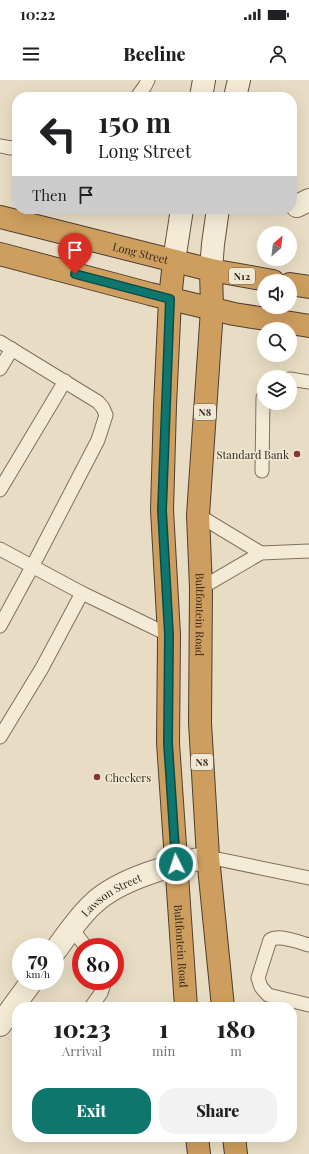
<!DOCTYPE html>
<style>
body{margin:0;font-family:"Playfair Display",serif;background:#f2f2f2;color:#202124;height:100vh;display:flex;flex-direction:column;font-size:15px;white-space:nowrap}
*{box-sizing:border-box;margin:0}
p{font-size:13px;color:#757577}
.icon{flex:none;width:22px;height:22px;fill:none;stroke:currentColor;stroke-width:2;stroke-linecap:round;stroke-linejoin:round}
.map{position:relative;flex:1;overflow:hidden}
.panel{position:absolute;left:12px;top:922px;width:285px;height:140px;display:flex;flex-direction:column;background:#fff;border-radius:16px;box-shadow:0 4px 16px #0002}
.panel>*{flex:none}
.top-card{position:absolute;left:12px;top:12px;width:285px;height:122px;border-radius:16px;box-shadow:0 4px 16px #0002;background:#fff;color:#202124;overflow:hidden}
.needle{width:26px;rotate:28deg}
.tools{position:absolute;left:257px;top:146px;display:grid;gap:8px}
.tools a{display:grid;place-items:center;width:40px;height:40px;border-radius:50%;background:#fff;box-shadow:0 4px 16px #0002;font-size:20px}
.speed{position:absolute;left:12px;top:858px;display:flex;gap:8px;font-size:20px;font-weight:700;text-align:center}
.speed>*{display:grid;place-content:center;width:52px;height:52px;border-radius:50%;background:#fff;box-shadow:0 4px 16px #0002;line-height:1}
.speed small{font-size:10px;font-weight:400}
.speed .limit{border:6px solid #d22;background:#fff;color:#111}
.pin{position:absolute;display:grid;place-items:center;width:34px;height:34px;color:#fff;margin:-41px -17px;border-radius:50% 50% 50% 0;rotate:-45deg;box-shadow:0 0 4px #0007}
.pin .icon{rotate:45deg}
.me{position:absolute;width:44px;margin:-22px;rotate:356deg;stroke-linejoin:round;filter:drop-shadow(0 0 3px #0008)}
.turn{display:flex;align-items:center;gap:14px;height:84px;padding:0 20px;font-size:18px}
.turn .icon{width:52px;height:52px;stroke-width:2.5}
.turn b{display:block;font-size:28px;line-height:34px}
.then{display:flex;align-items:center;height:38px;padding:0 20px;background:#0003;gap:8px;font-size:15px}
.eta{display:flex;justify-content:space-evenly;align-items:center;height:68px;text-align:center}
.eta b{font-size:24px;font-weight:800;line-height:28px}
.button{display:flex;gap:8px;margin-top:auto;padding:8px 20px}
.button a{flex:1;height:46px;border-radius:16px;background:#0f766e;color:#fff;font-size:16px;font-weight:800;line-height:46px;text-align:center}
.button a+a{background:#f2f2f2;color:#202124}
.status{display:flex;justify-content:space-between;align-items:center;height:28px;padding:0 20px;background:#fff;direction:ltr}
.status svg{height:11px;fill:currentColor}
header{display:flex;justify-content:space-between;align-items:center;height:52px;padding:0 20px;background:#fff;font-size:18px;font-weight:800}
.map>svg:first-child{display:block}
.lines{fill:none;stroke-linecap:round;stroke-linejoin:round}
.lane-casing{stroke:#80705c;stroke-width:15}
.street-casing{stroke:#80705c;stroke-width:24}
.secondary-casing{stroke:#625140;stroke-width:24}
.highway-casing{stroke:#4e3f30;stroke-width:24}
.lane{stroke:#f4ebd6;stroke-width:13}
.street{stroke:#f4ebd6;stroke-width:22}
.secondary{stroke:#f4ebd6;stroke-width:22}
.highway{stroke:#cd9e5e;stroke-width:22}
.route-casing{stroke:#0a4d48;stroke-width:10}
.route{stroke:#0f766e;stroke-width:7}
.poi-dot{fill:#883434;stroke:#f0e8d2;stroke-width:1.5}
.labels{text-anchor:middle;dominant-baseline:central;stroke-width:3;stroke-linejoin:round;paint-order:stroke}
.shield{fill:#f0e8d2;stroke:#6b6255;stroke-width:1}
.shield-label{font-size:10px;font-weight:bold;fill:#32281f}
.street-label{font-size:11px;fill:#32281f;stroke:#f0e8d2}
.poi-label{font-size:11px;fill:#32281f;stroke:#f0e8d2;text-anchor:end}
</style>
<div class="status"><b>10:22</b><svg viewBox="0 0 49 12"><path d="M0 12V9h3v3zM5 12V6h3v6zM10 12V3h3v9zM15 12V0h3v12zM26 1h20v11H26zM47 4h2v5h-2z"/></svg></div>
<header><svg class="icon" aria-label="menu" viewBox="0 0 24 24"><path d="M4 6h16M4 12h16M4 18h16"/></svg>Beeline<svg class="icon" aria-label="person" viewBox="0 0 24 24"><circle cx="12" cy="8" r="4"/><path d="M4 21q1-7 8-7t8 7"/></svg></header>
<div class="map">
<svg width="309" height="1074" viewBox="0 0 309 1074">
<rect width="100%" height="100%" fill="#e8ddc4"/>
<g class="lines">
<g class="lane-casing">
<g id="lane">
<path d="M137,17l8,-11 3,-6"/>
<path d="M0,66l11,2 6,-1"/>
<path d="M0,262l98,60 5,6 3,7 -8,25 -66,127 -32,59"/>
<path d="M0,289l12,-20"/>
<path d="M290,299l19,3"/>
<path d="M262,391l1,-73 1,-2"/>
<path d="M0,410l65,-109"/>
<path d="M198,435l63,38"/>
<path d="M0,469l82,44 87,42"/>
<path d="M201,508l60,-35 48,-2"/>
<path d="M0,657l42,-69 40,-75"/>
<path d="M208,777l101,21"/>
<path d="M72,849l14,18"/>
<path d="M309,865c-11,-3 -29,-11 -39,-5l-12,38 3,9 7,8 41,10"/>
<path d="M91,927l10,-14 4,-12"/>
</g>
</g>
<g class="street-casing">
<g id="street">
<path d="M297,126l12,-6"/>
<path id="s1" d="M55,871c12,-16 24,-35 39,-48 25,-24 80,-39 114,-46"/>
<path d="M0,945l32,-44"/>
</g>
</g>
<g class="secondary-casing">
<g id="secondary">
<path d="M201,17l3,-17"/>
<path d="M235,17l4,-17"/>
<path d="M174,181l8,-52"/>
<path d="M211,190l2,-26 5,-35"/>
</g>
</g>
<g class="highway-casing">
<g id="highway">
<path id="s2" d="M0,137l211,53 62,11"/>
<path d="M0,174l150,40 84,20 75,12"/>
<path id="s3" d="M174,181l-4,38 -5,107 -3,104 7,125 -1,108 18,264"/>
<path id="s4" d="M211,190l1,39 -14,206 3,73 -1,135 8,134 15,150"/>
<path d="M290,204l19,3"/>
<path d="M197,1057l2,17"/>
<path d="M234,1057l2,17"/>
</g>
</g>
<use href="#lane" class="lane"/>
<use href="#street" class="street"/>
<use href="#secondary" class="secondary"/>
<use href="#highway" class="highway"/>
</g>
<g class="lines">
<g class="route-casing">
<path id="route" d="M75,194l95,25 -8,211 7,125 -1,108 8,121"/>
</g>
<use href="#route" class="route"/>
</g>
<g class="poi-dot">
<circle cx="297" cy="374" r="4"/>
<circle cx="97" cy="697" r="4"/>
</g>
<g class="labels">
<g class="shield">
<rect x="229" y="188" width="26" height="16" rx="3"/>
<rect x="194" y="324" width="22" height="16" rx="3"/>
<rect x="191" y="674" width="22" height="16" rx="3"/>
</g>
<g class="shield-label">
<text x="242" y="196">N12</text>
<text x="205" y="332">N8</text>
<text x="202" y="682">N8</text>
</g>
<g class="street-label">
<text stroke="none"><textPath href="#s2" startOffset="145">Long Street</textPath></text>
<text stroke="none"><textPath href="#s4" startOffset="345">Bultfontein Road</textPath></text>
<text stroke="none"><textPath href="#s1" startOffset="81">Lawson Street</textPath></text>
<text stroke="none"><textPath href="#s3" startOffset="686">Bultfontein Road</textPath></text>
</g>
<g class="poi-label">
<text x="289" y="374">Standard Bank</text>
<text x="105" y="697" text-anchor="start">Checkers</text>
</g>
</g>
</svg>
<div class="tools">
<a><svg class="needle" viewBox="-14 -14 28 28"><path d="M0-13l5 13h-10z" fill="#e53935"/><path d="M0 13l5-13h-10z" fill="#757577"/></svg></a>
<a><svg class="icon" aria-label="sound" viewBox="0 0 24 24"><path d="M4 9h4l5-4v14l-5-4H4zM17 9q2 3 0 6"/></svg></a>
<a><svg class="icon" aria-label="search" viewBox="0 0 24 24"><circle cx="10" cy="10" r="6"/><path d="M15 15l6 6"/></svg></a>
<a><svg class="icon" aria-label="layers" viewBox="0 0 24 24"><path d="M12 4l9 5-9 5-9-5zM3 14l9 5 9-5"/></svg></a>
</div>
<div class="speed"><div>79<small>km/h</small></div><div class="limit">80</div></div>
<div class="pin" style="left:75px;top:194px;background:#d93025"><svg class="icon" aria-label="arrive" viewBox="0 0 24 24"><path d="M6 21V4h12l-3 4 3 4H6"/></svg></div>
<svg class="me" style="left:176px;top:784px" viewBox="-20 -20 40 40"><circle r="17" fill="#0f766e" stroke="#fff" stroke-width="3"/><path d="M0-11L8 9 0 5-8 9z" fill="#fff"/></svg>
<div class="top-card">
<div class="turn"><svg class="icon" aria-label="left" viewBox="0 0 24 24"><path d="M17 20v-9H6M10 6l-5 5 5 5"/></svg><div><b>150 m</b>Long Street</div></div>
<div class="then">Then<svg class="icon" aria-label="arrive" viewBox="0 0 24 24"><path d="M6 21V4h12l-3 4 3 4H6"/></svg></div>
</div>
<section class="panel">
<div class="eta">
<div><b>10:23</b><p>Arrival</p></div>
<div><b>1</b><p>min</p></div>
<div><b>180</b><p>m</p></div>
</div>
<div class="button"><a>Exit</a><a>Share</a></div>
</section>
</div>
